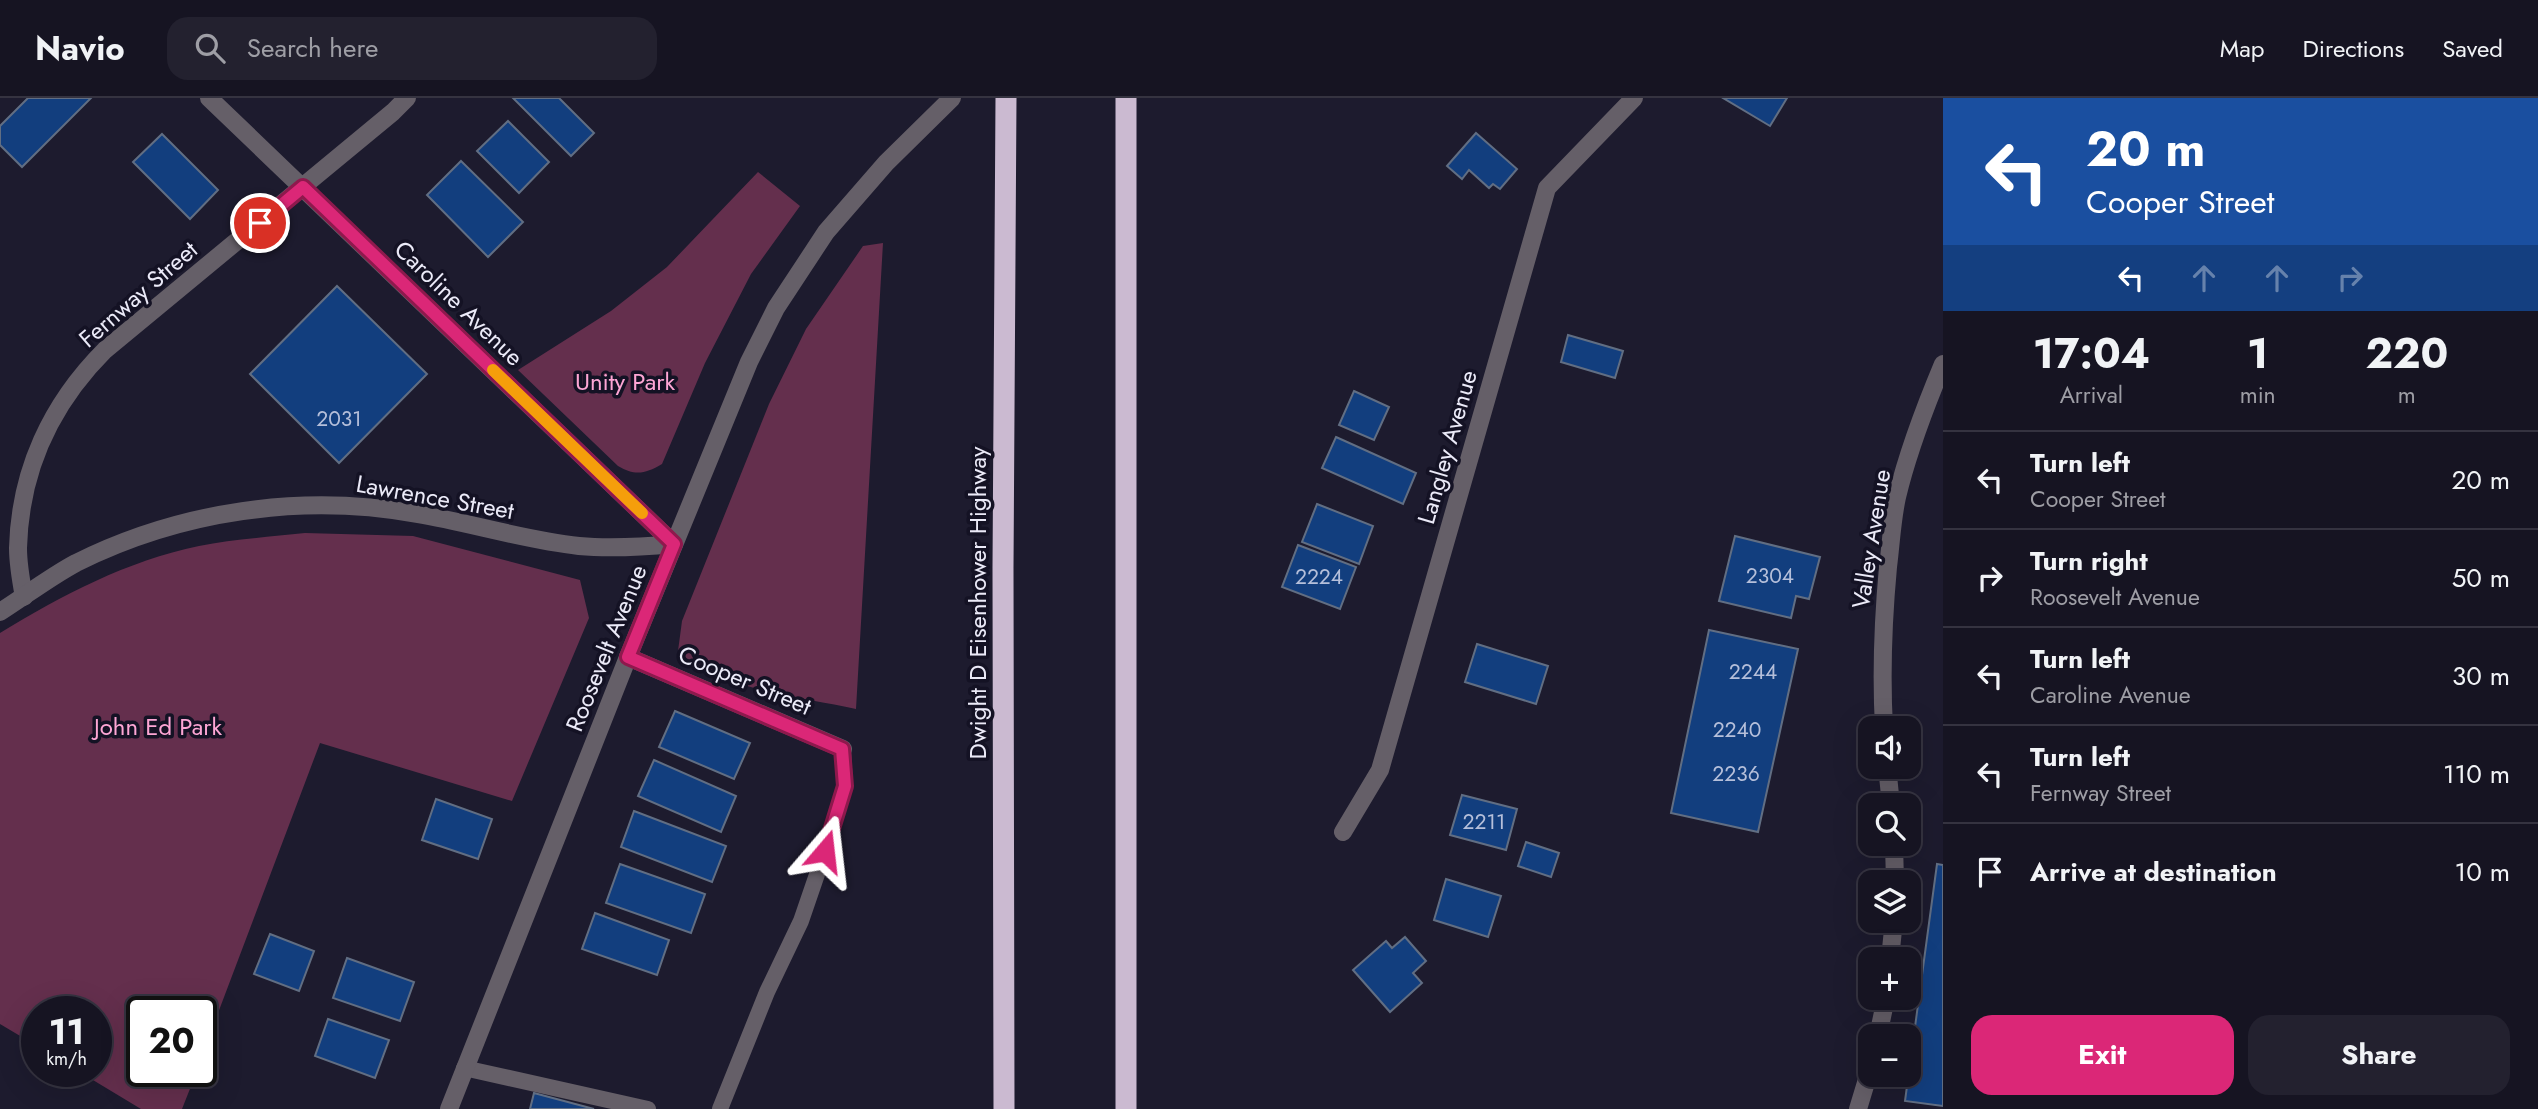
<!DOCTYPE html>
<meta charset="utf-8">
<style>
body{margin:0;font-family:Jost,sans-serif;background:#23212f;color:#f1f3f6;height:100vh;display:flex;flex-direction:column;font-size:26px;white-space:nowrap}
*{box-sizing:border-box;margin:0}
p{font-size:23px;color:#9e9ea5}
.icon{flex:none;width:38px;height:38px;fill:none;stroke:currentColor;stroke-width:2;stroke-linecap:round;stroke-linejoin:round}
.map{position:relative;flex:1;overflow:hidden}
.drawer{display:flex;flex-direction:column;background:#161422;width:595px}
.drawer>*{flex:none}
.hud{background:#1a4fa0;color:#fff;overflow:hidden}
.buttons{position:absolute;left:1858px;top:618px;display:grid;gap:14px}
.buttons a{display:grid;place-items:center;width:63px;height:63px;border-radius:14px;background:#161422;box-shadow:0 7px 28px #0002,0 0 0 2px #353340;font-size:35px}
.speed{position:absolute;left:21px;top:898px;display:flex;gap:14px;font-size:35px;font-weight:700;text-align:center}
.speed>*{display:grid;place-content:center;width:91px;height:91px;border-radius:50%;background:#161422;box-shadow:0 7px 28px #0002,0 0 0 2px #353340;line-height:1}
.speed small{font-size:18px;font-weight:400}
.speed .limit{border:4px solid #111;border-radius:10px;background:#fff;color:#111}
.pin{position:absolute;display:grid;place-items:center;width:60px;height:60px;color:#fff;margin:-30px;border:4px solid #fff;border-radius:50%;box-shadow:0 2px 7px #0007}
.me{position:absolute;width:77px;margin:-38px;rotate:17deg;stroke-linejoin:round;filter:drop-shadow(0 0 5px #0008)}
.turn{display:flex;align-items:center;gap:24px;height:147px;padding:0 28px;font-size:32px}
.turn .icon{width:91px;height:91px;stroke-width:2.5}
.turn b{display:block;font-size:49px;line-height:60px}
.lanes{display:flex;align-items:center;height:66px;padding:0 28px;background:#0003;justify-content:center;gap:35px;direction:ltr}
.lanes .off{opacity:.35}
.eta{display:flex;justify-content:space-evenly;align-items:center;height:119px;text-align:center}
.eta b{font-size:42px;font-weight:700;line-height:49px}
.button{display:flex;gap:14px;margin-top:auto;padding:14px 28px}
.button a{flex:1;height:80px;border-radius:21px;background:#db2777;color:#fff;font-size:28px;font-weight:700;line-height:80px;text-align:center}
.button a+a{background:#23212f;color:#f1f3f6}
ul{padding:0;list-style:none}
li{display:flex;align-items:center;gap:21px;height:98px;padding:0 28px;border-top:2px solid #353340}
li div{flex:1}
li b{display:block;font-size:26px}
li em{font-style:normal}
header{display:flex;align-items:center;gap:42px;box-sizing:border-box;height:98px;padding:0 35px;background:#161422;border-bottom:2px solid #353340}
header strong{font-size:33px}
nav{display:flex;gap:38px;margin-inline-start:auto;font-size:24px}
.search{width:490px;height:63px;background:#23212f;display:flex;align-items:center;gap:18px;box-sizing:border-box;padding:0 24px;border-radius:21px;color:#9e9ea5;font-size:26px}
main{display:flex;flex:1;min-height:0}
.map>svg:first-child{display:block}
.green{fill:#642f4d}
.building{fill:#123e7e;stroke:#616e83;stroke-width:2}
.lines{fill:none;stroke-linecap:round;stroke-linejoin:round}
.service{stroke:#655f68;stroke-width:16}
.minor{stroke:#655f68;stroke-width:18}
.motorway{stroke:#cbbad1;stroke-width:21}
.route-casing{stroke:#8e194d;stroke-width:18}
.route{stroke:#db2777;stroke-width:12}
.slow{stroke:#f59e0b;stroke-width:12}
.labels{text-anchor:middle;dominant-baseline:central;stroke-width:7;stroke-linejoin:round;paint-order:stroke}
.number-label{font-size:21px;fill:#b5bfda}
.street-label{font-size:24px;fill:#ebeaf8;stroke:#141224}
.park-label{font-size:24px;fill:#fea6d5;stroke:#141224}
</style>
<header>
<strong>Navio</strong>
<div class="search"><svg class="icon" aria-label="search" viewBox="0 0 24 24"><circle cx="10" cy="10" r="6"/><path d="M15 15l6 6"/></svg>Search here</div>
<nav><a>Map</a><a>Directions</a><a>Saved</a></nav>
</header>
<main>
<div class="map">
<svg width="1943" height="1011" viewBox="0 0 1943 1011">
<rect width="100%" height="100%" fill="#1d1b2e"/>
<g class="green">
<path d="M758,74l42,34 -49,68 -46,89 -43,101c-17,10 -27,12 -44,2l-100,-96 93,-59 56,-44z"/>
<path d="M883,145l-27,466c-55,-12 -136,-19 -178,-58l4,-30 87,-217 37,-75 57,-83z"/>
<path d="M305,435l108,3 167,44 9,38 -77,183 -192,-58 -119,315v-46h-59v59h55l-15,38h-41l-63,-38h18v-59h-59v34l-37,-22v-391c62,-38 127,-72 199,-87 34,-7 71,-9 106,-13z"/>
</g>
<g class="building">
<path d="M28,0h63l-69,69 -22,-22v-19z"/>
<path d="M513,0h46l35,35 -23,23z"/>
<path d="M1723,0h64l-17,28z"/>
<path d="M508,23l41,41 -30,31 -42,-42z"/>
<path d="M1476,35l41,36 -17,20 -7,-5 -4,4 -20,-18 -7,9 -15,-13z"/>
<path d="M162,36l56,56 -28,29 -57,-57z"/>
<path d="M461,63l62,61 -35,35 -61,-62z"/>
<path d="M337,188l90,88 -88,89 -89,-89z"/>
<path d="M1568,237l55,16 -8,27 -54,-16z"/>
<path d="M1354,293l35,16 -15,33 -35,-15z"/>
<path d="M1336,339l80,36 -13,31 -81,-36z"/>
<path d="M1317,406l56,22 -14,38 -57,-22z"/>
<path d="M1735,438l85,21 -11,42 -13,-3 -5,22 -72,-17z"/>
<path d="M1298,447l58,22 -16,42 -58,-22z"/>
<path d="M1709,532l89,19 -40,183 -87,-19z"/>
<path d="M1477,546l71,22 -12,38 -71,-22z"/>
<path d="M675,613l75,32 -16,36 -75,-32z"/>
<path d="M654,662l82,36 -15,36 -83,-36z"/>
<path d="M1462,697l55,14 -11,41 -56,-15z"/>
<path d="M436,701l56,20 -14,40 -56,-19z"/>
<path d="M634,713l92,35 -14,36 -91,-35z"/>
<path d="M1526,744l33,11 -8,24 -33,-11z"/>
<path d="M620,766l85,30 -14,39 -85,-30z"/>
<path d="M1937,766l6,1v241l-38,-5z"/>
<path d="M1446,781l55,17 -13,41 -54,-17z"/>
<path d="M595,815l74,27 -12,35 -75,-26z"/>
<path d="M270,836l44,17 -15,40 -45,-17z"/>
<path d="M1405,839l21,24 -13,12 9,10 -32,29 -37,-42 33,-29 6,7z"/>
<path d="M347,860l67,24 -14,39 -67,-23z"/>
<path d="M328,921l61,21 -14,38 -60,-22z"/>
<path d="M534,995l60,16h-64z"/>
</g>
<g class="lines">
<g class="service">
<path d="M464,970l184,41"/>
<path d="M720,1011l47,-117 34,-71 24,-70 20,-65 -2,-37"/>
</g>
<g class="minor">
<path d="M209,0l465,446"/>
<path d="M24,499c-3,-16 -6,-33 -6,-49 2,-77 33,-144 87,-198l288,-238 14,-14"/>
<path d="M0,514c25,-16 50,-35 76,-49 104,-52 226,-70 341,-49 54,9 107,26 162,32 32,3 63,1 95,-2"/>
<path d="M628,559l215,92"/>
<path d="M1884,630c-3,-54 -1,-107 4,-161 3,-24 4,-47 9,-70 11,-46 28,-90 46,-133"/>
<path d="M1887,668l4,39"/>
<path d="M1343,734l37,-62 167,-582 87,-90"/>
<path d="M1894,746l1,38"/>
<path d="M1890,861l4,-39"/>
<path d="M1878,938l8,-38"/>
<path d="M449,1011l179,-452 121,-295 27,-54 50,-76 60,-69 66,-65"/>
<path d="M1858,1011l13,-43"/>
</g>
<g class="motorway">
<path d="M1004,1011l-1,-541 3,-470"/>
<path d="M1126,1011v-1011"/>
</g>
</g>
<g class="lines">
<g class="route-casing">
<path id="route" d="M260,125l43,-36 371,357 -46,113 214,92 3,37 -20,65"/>
</g>
<use href="#route" class="route"/>
<path class="slow" d="M493,272l149,143"/>
</g>
<g class="labels">
<g class="number-label">
<text x="339" y="321">2031</text>
<text x="1770" y="478">2304</text>
<text x="1319" y="479">2224</text>
<text x="1753" y="574">2244</text>
<text x="1737" y="632">2240</text>
<text x="1736" y="676">2236</text>
<text x="1484" y="724">2211</text>
</g>
<g class="street-label">
<text transform="translate(138 196) rotate(-41)">Fernway Street</text>
<text transform="translate(459 205) rotate(44)">Caroline Avenue</text>
<text transform="translate(1447 349) rotate(-74)">Langley Avenue</text>
<text transform="translate(435 399) rotate(10)">Lawrence Street</text>
<text transform="translate(1871 441) rotate(-81)">Valley Avenue</text>
<text transform="translate(977 505) rotate(-90)">Dwight D Eisenhower Highway</text>
<text transform="translate(606 550) rotate(-68)">Roosevelt Avenue</text>
<text transform="translate(745 582) rotate(23)">Cooper Street</text>
</g>
<g class="park-label">
<text x="625" y="283">Unity Park</text>
<text x="158" y="628">John Ed Park</text>
</g>
</g>
</svg>
<div class="buttons">
<a><svg class="icon" aria-label="sound" viewBox="0 0 24 24"><path d="M4 9h4l5-4v14l-5-4H4zM17 9q2 3 0 6"/></svg></a>
<a><svg class="icon" aria-label="search" viewBox="0 0 24 24"><circle cx="10" cy="10" r="6"/><path d="M15 15l6 6"/></svg></a>
<a><svg class="icon" aria-label="layers" viewBox="0 0 24 24"><path d="M12 4l9 5-9 5-9-5zM3 14l9 5 9-5"/></svg></a>
<a>+</a>
<a>−</a>
</div>
<div class="speed"><div>11<small>km/h</small></div><div class="limit">20</div></div>
<div class="pin" style="left:260px;top:125px;background:#d93025"><svg class="icon" aria-label="arrive" viewBox="0 0 24 24"><path d="M6 21V4h12l-3 4 3 4H6"/></svg></div>
<svg class="me" style="left:825px;top:753px" viewBox="-20 -20 40 40"><path d="M0-17L14 15 0 8-14 15z" fill="#db2777" stroke="#fff" stroke-width="4"/></svg>
</div>
<section class="drawer">
<div class="hud">
<div class="turn"><svg class="icon" aria-label="left" viewBox="0 0 24 24"><path d="M17 20v-9H6M10 6l-5 5 5 5"/></svg><div><b>20 m</b>Cooper Street</div></div>
<div class="lanes"><svg class="icon" aria-label="left" viewBox="0 0 24 24"><path d="M17 20v-9H6M10 6l-5 5 5 5"/></svg><svg class="icon off" aria-label="ahead" viewBox="0 0 24 24"><path d="M12 20V5M6 11l6-6 6 6"/></svg><svg class="icon off" aria-label="ahead" viewBox="0 0 24 24"><path d="M12 20V5M6 11l6-6 6 6"/></svg><svg class="icon off" aria-label="right" viewBox="0 0 24 24"><path d="M7 20v-9h11M14 6l5 5-5 5"/></svg></div>
</div>
<div class="eta">
<div><b>17:04</b><p>Arrival</p></div>
<div><b>1</b><p>min</p></div>
<div><b>220</b><p>m</p></div>
</div>
<ul>
<li><svg class="icon" aria-label="left" viewBox="0 0 24 24"><path d="M17 20v-9H6M10 6l-5 5 5 5"/></svg><div><b>Turn left</b><p>Cooper Street</p></div><em>20 m</em></li>
<li><svg class="icon" aria-label="right" viewBox="0 0 24 24"><path d="M7 20v-9h11M14 6l5 5-5 5"/></svg><div><b>Turn right</b><p>Roosevelt Avenue</p></div><em>50 m</em></li>
<li><svg class="icon" aria-label="left" viewBox="0 0 24 24"><path d="M17 20v-9H6M10 6l-5 5 5 5"/></svg><div><b>Turn left</b><p>Caroline Avenue</p></div><em>30 m</em></li>
<li><svg class="icon" aria-label="left" viewBox="0 0 24 24"><path d="M17 20v-9H6M10 6l-5 5 5 5"/></svg><div><b>Turn left</b><p>Fernway Street</p></div><em>110 m</em></li>
<li><svg class="icon" aria-label="arrive" viewBox="0 0 24 24"><path d="M6 21V4h12l-3 4 3 4H6"/></svg><div><b>Arrive at destination</b></div><em>10 m</em></li>
</ul>
<div class="button"><a>Exit</a><a>Share</a></div>
</section>
</main>
